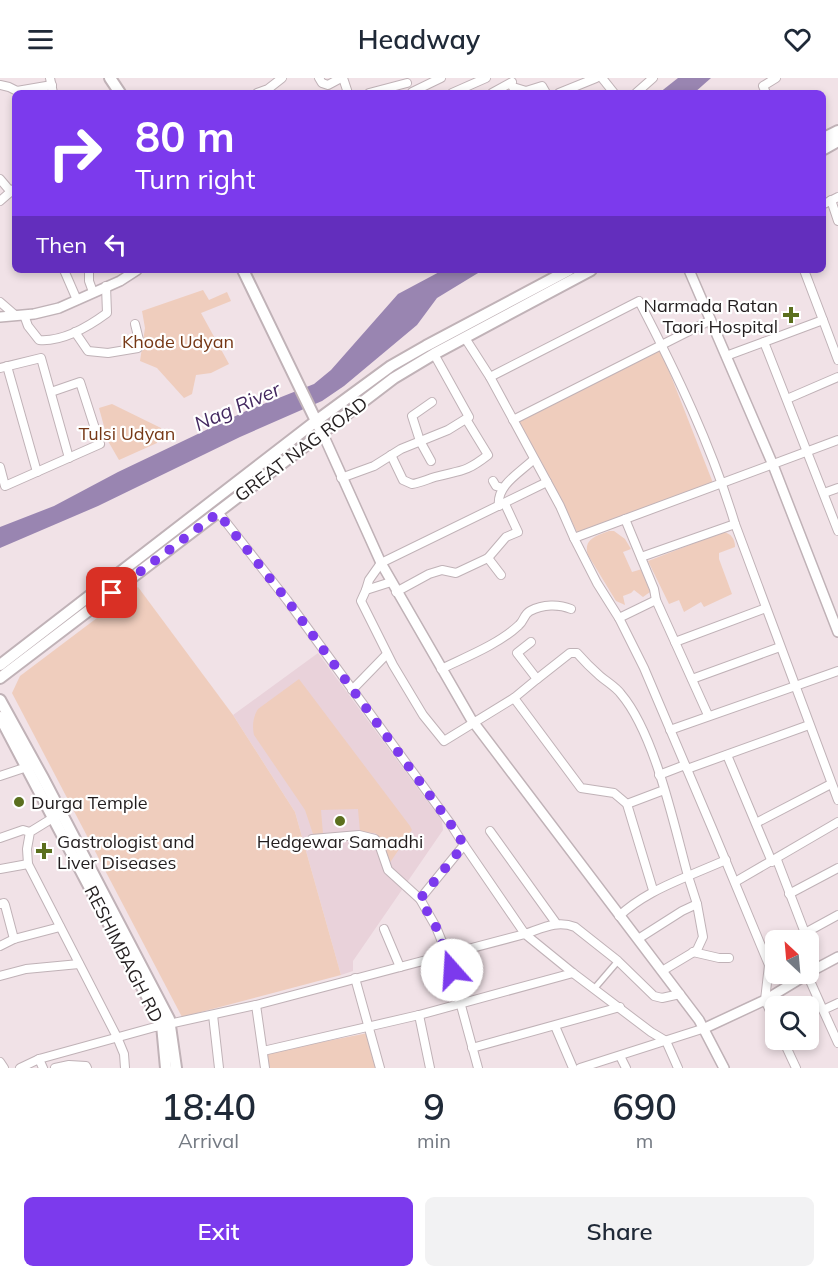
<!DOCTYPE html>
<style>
body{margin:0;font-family:Mulish,sans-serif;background:#f2f2f3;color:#1f2937;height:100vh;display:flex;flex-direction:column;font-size:22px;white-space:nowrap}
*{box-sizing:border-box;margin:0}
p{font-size:20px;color:#747a83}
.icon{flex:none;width:33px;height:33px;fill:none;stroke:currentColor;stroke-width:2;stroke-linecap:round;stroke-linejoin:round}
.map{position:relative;height:990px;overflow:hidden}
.details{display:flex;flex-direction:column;background:#fff;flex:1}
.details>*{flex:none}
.guide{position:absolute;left:12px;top:12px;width:814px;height:183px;border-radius:9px;box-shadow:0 3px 9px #0003;background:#7c3aed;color:#fff;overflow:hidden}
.needle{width:39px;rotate:334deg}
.tools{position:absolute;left:765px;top:852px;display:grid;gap:12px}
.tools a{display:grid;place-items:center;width:54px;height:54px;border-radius:9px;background:#fff;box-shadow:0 3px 9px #0003;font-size:30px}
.pin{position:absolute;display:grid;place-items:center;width:51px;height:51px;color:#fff;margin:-26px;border-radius:12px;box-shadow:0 3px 9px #0006}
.me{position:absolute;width:66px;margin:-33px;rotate:341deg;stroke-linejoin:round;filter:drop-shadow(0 0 4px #0008)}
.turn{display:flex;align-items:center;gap:21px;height:126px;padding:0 24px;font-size:27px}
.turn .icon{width:78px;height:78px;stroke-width:2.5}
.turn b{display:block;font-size:42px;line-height:51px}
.then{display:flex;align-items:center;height:57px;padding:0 24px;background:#0003;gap:12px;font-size:22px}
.eta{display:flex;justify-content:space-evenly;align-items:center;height:102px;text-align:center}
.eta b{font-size:36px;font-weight:600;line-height:42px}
.cta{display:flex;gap:12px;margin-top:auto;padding:12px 24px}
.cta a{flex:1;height:69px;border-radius:9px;background:#7c3aed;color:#fff;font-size:24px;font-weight:600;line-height:69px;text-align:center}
.cta a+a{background:#f2f2f3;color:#1f2937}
header{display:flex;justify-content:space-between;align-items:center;height:78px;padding:0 24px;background:#fff;font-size:27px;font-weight:600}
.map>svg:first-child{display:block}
.built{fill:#e9d2da}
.green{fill:#efcdbd}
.water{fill:#9985b1}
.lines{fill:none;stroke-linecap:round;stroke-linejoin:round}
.pedestrian-casing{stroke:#c0b2b7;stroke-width:8}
.minor-casing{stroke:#c0b2b7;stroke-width:10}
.tertiary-casing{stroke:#c0b2b7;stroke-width:12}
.secondary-casing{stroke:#c0b2b7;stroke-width:14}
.pedestrian{stroke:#fff;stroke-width:5}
.minor{stroke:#fff;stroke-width:8}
.tertiary{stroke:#fff;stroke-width:9}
.secondary{stroke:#fff;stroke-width:10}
.route{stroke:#7c3aed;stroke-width:10;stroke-dasharray:0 18}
.poi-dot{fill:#5b6f1e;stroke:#fff;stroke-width:2}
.labels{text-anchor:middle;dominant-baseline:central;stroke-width:4.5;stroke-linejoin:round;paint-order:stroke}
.poi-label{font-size:18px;fill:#221d1e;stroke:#fff;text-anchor:start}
.park-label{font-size:18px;fill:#763816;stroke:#fff}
.street-label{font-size:18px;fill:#221d1e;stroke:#fff}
.water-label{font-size:20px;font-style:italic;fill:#442860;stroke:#fff}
</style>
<header><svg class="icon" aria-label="menu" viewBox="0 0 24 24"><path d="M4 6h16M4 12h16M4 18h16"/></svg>Headway<svg class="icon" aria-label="heart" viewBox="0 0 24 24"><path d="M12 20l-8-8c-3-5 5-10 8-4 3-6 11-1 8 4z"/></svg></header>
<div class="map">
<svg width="838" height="990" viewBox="0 0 838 990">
<rect width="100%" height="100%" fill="#f1e2e7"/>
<path class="built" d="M318,575l124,168 1,9 -90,131v10l-12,4 -46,-163 -62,-97z"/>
<g class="green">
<path d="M203,212l6,10 18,-8 4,9 -30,12 28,51 -18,9 -15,2 -4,19 -8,4 -27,-30 -17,-7 5,-33 -3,-17z"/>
<path d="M660,270l53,135 -135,51 -23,-46 -40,-68z"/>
<path d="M112,326l49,24 -4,15 -38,17 -11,-19 -9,-33z"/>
<path d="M609,453h5l11,8 6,10 -8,3 9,20 10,-3 8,23 -7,5 -9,-7 -3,3 -8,3 2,9 -9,-4 -28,-46c-5,-16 8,-19 21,-24z"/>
<path d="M723,454c8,1 12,7 12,15l-16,6v6l13,35 -28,13 -3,-5 -17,10 -5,-12 -10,4 -21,-43z"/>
<path d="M138,509l95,128 62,97 46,163 -159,42 -170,-324 8,-17z"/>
<path d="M299,601l111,147 2,4 -23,34 -9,-26 -5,-5 -15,-1 -2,-23 -37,1 2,24h-10l-8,-24 -51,-75c-2,-9 -1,-18 4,-26z"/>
<path d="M368,955l8,35h-108l-2,-15z"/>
</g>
<g class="water">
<path d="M678,0h33l-17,15h-35z"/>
<path d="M443,192h40l-46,28 -20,27 -73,61 -22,15 -82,36 -142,69 -98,42v-21l54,-21 64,-34 128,-61 68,-27 17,-14 67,-76z"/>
</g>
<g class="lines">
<g class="pedestrian-casing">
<path id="pedestrian" d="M594,911l24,-28"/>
</g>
<g class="minor-casing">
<g id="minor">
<path d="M50,0l3,15"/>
<path d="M319,0l3,5 6,2 13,-7"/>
<path d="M343,0l5,15"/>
<path d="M602,0l12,15"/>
<path d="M0,7l9,2 8,4 35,-6"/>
<path d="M513,9l13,4 16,-5 4,7"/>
<path d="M412,14l29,-14"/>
<path d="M257,15l11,-4 14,-11"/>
<path d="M369,15l38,-10"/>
<path d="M452,15l34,-15"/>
<path d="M492,15l20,-11"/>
<path d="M559,15l37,-15"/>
<path d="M636,15l17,-15"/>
<path d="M766,15l-3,-7 13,-8"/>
<path d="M0,101l11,13"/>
<path d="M831,122l7,21"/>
<path d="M0,123l15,-13"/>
<path d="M824,126l14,-7"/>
<path d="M64,192l13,30"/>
<path d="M89,192v11l4,11"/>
<path d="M804,192l19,50 -59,22 74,189"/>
<path d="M0,224l15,13"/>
<path d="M24,237l4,11 11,14c24,2 49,-13 68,-27l-1,-27"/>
<path d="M823,242l15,40"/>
<path d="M75,254l13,19 20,2 30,-5 2,-4 -5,-20"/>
<path d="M465,260l25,39 70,129 14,32 23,45 22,35 25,50 68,160 57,137 -4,35 11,24"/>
<path d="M726,278l38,-14"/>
<path d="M7,288l30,106"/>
<path d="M0,290l41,-10 28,100"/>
<path d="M490,299l149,-76c37,71 73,146 96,223l103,276"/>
<path d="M787,321l51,-22"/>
<path d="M513,342l198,-100"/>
<path d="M391,377l12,25 9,4c8,-1 16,-5 23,-7 26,-7 30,-4 53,-22l-22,-36"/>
<path d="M431,383l-11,-20 -8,-25 20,-14"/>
<path d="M0,389l5,19 95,-42 -20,-62 -29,10"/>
<path d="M341,400l33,-12 27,-17 47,-19 21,-13 -35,-63"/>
<path d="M493,403l3,5 7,2"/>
<path d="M824,415l14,-5"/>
<path d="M499,428c-3,-21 22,-34 35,-47"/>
<path d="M218,434l69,88 163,223 14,22"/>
<path d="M625,441l29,70 2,11 52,115"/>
<path d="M574,460l264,-98"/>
<path d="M641,479l94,-33"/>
<path d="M488,480l13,17"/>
<path d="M391,504l-25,8 -5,11 32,64 30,50 21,26 70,-43 23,-19 -20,-26 14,-11"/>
<path d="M366,512l3,-10 12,-17 166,-81"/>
<path d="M396,514l33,-18 13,-4 14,3 32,-15 18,-21 12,-5 -13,-28"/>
<path d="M619,540l37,-18"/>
<path d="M675,564l91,-34"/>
<path d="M441,591c25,-12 58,-25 78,-44 5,-4 5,-11 11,-14 13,-7 29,-7 41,-2"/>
<path d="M537,601l33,-26h7c7,8 15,16 23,23 7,6 16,11 21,18 34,40 53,131 67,182 -26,11 -48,21 -69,40"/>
<path d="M692,601l88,-32"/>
<path d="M352,612l35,-36"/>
<path d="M514,620l67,90 33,5 13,11 26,86"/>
<path d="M670,652l168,-59"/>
<path d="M727,677l45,107"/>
<path d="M687,691l122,-44"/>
<path d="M659,697l26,-10"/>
<path d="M0,698l30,-10"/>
<path d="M627,726l37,-14"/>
<path d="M56,738l-26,16 -3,17 1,15 89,173 7,17 1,14"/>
<path d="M756,745l75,-39"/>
<path d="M490,753l66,92"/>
<path d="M0,760l23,-8 7,2"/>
<path d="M312,761l47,-4 16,4 5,8 8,23 32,29"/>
<path d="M777,782l28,73v7"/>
<path d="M0,791l28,-5"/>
<path d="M735,804l103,-60"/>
<path d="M789,816l49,-26"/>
<path d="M0,826l4,-1 1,2 9,34"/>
<path d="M697,826l-9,-28 38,-16"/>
<path d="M384,851l16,38"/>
<path d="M805,855l33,-18"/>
<path d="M638,861l44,-28 15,-7 6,33 -6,13 -35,21"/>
<path d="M0,868l14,-7 46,-12"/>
<path d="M693,874l26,6h10"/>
<path d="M807,896l16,36"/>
<path d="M0,898l26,-7 53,-5"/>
<path d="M355,900l25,90"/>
<path d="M838,925l-15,7 15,33"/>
<path d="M256,927l9,63"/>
<path d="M213,937l6,53"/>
<path d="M419,937l11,53"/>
<path d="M555,948l18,42"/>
<path d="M783,962l13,28"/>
<path d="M472,970l148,-41"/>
<path d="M263,973l156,-36 154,-42"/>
<path d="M620,978l6,12"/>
<path d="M39,981l4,9"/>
<path d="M0,984l4,6"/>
<path d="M20,990l19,-9 116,-32 101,-22 269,-71 48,39 78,59 15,9 12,27"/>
<path d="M55,990l14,-3 17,1 1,2"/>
<path d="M478,990l-31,-114 -11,-27 -16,-28 44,-54 61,89c18,-6 32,-14 50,-7l43,34 36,35 8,2 18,-4"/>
<path d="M580,990l125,-40"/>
</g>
</g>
<g class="tertiary-casing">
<g id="tertiary">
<path d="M689,192l84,195 65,167"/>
<path d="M0,239l34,-3 25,-6 61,-27 17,-11"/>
<path d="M322,354l59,131 90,156 228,301 25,48"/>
<path d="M808,895l30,-16"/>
<path d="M705,950l60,-28 43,-26"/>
</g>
</g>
<g class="secondary-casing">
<g id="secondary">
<path d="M110,0l10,15"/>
<path d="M824,60l14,-7"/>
<path d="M824,71l14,-8"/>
<path d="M243,192l76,157"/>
<path d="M0,587l316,-244 75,-55 35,-20 143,-76"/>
<path d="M0,600l394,-300 40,-24 157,-84"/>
<path d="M0,622l43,78 126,241 7,49"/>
<path d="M0,639l162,308 4,43"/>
</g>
</g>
<use href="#pedestrian" class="pedestrian"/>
<use href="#minor" class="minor"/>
<use href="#tertiary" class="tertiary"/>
<use href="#secondary" class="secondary"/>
</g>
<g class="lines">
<path class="route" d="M112,515l106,-80 69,87 163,223 14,22 -44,54 16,28 16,43"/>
</g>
<g class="poi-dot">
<path d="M788 228h6v6h6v6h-6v6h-6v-6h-6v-6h6z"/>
<circle cx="19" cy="724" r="6"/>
<circle cx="340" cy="743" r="6"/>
<path d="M41 764h6v6h6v6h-6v6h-6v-6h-6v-6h6z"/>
</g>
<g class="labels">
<g class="poi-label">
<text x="778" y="227" text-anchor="end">Narmada Ratan<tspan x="778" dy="21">Taori Hospital</tspan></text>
<text x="31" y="724">Durga Temple</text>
<text x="57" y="763">Gastrologist and<tspan x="57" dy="21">Liver Diseases</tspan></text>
<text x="340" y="763" text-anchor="middle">Hedgewar Samadhi</text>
</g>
<g class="park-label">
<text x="178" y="263">Khode Udyan</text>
<text x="127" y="355">Tulsi Udyan</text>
</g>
<g class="street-label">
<text transform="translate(301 371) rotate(-37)">GREAT NAG ROAD</text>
<text transform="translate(124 876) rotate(63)">RESHIMBAGH RD</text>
</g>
<g class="water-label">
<text transform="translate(237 328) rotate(-24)">Nag River</text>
</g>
</g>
</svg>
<div class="tools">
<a><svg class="needle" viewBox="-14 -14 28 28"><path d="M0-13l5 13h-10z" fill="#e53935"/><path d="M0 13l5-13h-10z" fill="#747a83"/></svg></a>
<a><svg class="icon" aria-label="search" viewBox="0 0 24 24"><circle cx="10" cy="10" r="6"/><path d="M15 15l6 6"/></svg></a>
</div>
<div class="pin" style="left:112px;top:515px;background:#d93025"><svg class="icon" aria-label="arrive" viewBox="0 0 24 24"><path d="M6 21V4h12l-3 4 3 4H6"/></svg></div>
<svg class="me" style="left:452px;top:892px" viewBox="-20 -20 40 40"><circle r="19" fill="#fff"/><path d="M0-13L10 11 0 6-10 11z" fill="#7c3aed"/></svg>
<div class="guide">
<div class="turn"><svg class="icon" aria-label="right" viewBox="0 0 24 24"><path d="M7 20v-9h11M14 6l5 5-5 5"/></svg><div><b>80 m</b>Turn right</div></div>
<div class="then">Then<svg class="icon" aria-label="left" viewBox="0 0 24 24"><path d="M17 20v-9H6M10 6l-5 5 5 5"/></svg></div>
</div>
</div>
<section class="details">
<div class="eta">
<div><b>18:40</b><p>Arrival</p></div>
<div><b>9</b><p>min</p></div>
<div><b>690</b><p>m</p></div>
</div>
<div class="cta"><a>Exit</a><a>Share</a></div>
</section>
